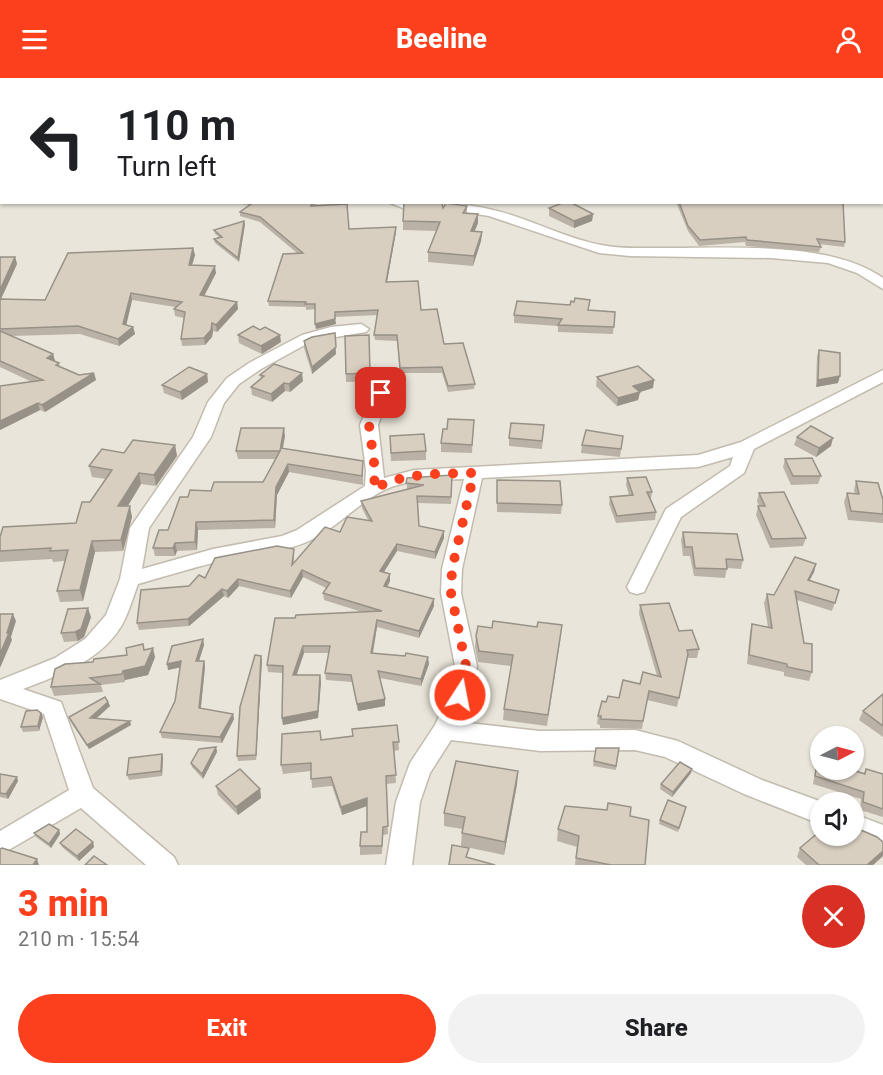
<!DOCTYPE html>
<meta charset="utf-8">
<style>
body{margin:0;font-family:Roboto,sans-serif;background:#f2f2f2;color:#202124;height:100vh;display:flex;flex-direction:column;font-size:22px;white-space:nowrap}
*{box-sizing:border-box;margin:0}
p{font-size:20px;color:#757577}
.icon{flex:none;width:33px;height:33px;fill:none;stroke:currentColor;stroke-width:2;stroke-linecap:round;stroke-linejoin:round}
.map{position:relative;height:787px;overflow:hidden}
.details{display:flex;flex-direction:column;background:#fff;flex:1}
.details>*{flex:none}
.top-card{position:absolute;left:0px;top:0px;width:884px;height:126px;box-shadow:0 2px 4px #0004;background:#fff;color:#202124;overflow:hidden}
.needle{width:39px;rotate:84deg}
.fabs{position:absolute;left:810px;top:648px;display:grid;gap:12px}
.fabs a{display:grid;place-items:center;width:54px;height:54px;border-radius:50%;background:#fff;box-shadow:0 2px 4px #0004;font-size:30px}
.pin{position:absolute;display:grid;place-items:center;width:51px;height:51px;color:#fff;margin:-26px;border-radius:12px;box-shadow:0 3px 9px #0006}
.me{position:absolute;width:66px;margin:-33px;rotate:11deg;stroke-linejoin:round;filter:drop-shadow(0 0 4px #0008)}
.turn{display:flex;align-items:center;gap:21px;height:126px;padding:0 18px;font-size:27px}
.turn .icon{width:78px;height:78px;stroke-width:2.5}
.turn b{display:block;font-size:42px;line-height:51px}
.round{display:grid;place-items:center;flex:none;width:63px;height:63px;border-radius:32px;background:#f2f2f2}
.headline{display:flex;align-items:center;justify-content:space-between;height:102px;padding:0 18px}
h1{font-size:36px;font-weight:800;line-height:45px;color:#fc3f1d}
.primary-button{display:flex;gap:12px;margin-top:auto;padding:12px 18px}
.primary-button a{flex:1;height:69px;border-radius:36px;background:#fc3f1d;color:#fff;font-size:24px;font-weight:800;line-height:69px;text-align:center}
.primary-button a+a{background:#f2f2f2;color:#202124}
header{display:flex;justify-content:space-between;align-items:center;height:78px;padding:0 18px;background:#fc3f1d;color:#fff;font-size:27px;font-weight:800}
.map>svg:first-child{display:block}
.residential{fill:#eae5da;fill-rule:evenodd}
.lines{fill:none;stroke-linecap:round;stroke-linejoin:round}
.river{fill:#a9d4f2;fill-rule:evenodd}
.minor-casing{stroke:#c2bbae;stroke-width:3}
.minor{fill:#fff;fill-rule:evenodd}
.wall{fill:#bab2a6}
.shaded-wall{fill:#979187}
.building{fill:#d8cfc1;stroke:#979187;stroke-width:1.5}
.route{stroke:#fc3f1d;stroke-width:10;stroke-dasharray:0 18}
</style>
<header><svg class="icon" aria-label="menu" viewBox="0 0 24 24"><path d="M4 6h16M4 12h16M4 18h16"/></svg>Beeline<svg class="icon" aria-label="person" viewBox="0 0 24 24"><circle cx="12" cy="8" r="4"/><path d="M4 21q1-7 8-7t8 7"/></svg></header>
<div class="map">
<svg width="883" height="787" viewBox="0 0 883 787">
<rect width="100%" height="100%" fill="#f6f3ec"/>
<path class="residential" d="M65,0h818v787h-883v-781l2,118h880v-122l-834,-1zM820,658h34v34h-34zM820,724h34v34h-34z"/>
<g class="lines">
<g class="river">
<path d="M108,0h28l-29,2z"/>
<rect x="0" y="10" width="2" height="10"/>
</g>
<g class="minor-casing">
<g id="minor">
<rect x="882" y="31" width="1" height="6"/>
<path d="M388,124c35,0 70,-1 105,8 36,8 71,28 108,35 18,4 37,3 55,3 67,1 171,-9 227,30v11l-26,-16 -29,-10 -57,-5 -141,-2 -31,-3 -110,-37 -40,-6h-41z"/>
<path d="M361,246l8,5 -3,3 -54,9 -51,28 -22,15 -15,19 -13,34 -62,91 -7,41 71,-20 69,-13 15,-6 68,-44 1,-16 -6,-45 15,-35h12l2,3 -11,32 6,53 30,-8 284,-15 43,-13 142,-72v12l-129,67 -10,24 -63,44 -37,75 -7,2 -7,-2 -3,-5 39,-78 64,-43 3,-9 -35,10 -216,11 -20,91 -1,24 16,73 -6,29 -11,27 80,9 95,-1 43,11 84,39 60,22 -2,22 -76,-30 -79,-37 -30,-7 -95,1 -89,-11 -21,33 -10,29 -8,63h-26l10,-63 14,-39 25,-38 14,-30 6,-29 -14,-73 1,-24 22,-90c-24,1 -51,0 -73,8 -30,12 -51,39 -80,53 -30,14 -66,15 -98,23 -25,6 -50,14 -75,21 -4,11 -8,24 -13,35 -19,40 -63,55 -102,70l38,13 32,86 81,69 4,8h-32l-65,-57 -81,47v-24l69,-41 -25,-76 -44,-15v-19l55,-22 30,-19 21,-24 14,-36 10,-51 63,-91 15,-35 19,-24 22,-15 53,-28 29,-8z"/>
<path d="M854,736l29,11v22l-31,-11z"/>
</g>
</g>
<use href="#minor" class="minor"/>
</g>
<g class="wall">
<path d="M319,0h65l-2,2h-50z"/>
<path d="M390,0h42l-29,1z"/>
<path d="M227,124h91l-3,3 34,24 47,-2v5l-9,50 34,28 23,34 31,40 -1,5 -26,3 -6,-19h-42l-3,-32 -22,-1 -1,-5 4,-20 -43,2 1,7 -20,5 -1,-20 -9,1v-3l-37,-1 -1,-5 29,-48 -37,-31 -20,-6v-4l9,-7z"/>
<path d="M676,124h167l2,40 -1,5 -25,-3 2,3 -2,5 -73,-6 -1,-4 -46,4 -11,-15z"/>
<path d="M467,128v7l11,10 -4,8 8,1 -1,9 -8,25 -45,-4v-10l9,-21 -34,-1v-9l40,-13z"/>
<path d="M549,130l44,6 -1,7 -18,7 -25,-12z"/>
<path d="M245,146l-6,38 -24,-19 -1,-4 5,-2 -4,-3 -1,-4z"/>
<path d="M193,170l2,7 -3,10 24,8 -12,23 33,6 1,7 -21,23 -4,-1 -1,6 -7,8 -23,1 -1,-7 3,-21 -9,-2 -1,-7 1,-2 -43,-7 -6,25 7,2 2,7 -16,12 -39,-12 -69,2 42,18 2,7 4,2 1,4 19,8 15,-2 2,7 -51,32 -5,-2 -40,20 32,-48 -32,-15v-110h15l2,7 -16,35 44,1z"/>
<path d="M589,232l26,2 -2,22 -55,-2v-6l-44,-3v-8z"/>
<path d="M260,252l21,12 -19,12 -23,-11 -1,-8z"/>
<path d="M369,257l1,46 -24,1 -1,-46z"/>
<path d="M304,263l32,13 -24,20 -8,-26z"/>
<path d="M819,272l19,33 -22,4 1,-31z"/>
<path d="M207,296l1,8 -26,18 -18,-7 -2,-8z"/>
<path d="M260,297l43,6 -13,11 -5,-1 -13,11 -20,-7 -1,-8 10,-8z"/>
<path d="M597,299l57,3 -1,8 -13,4 -2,8 -21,6 -21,-20z"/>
<path d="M474,342l-2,33 -31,-1v-9l6,-14z"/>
<path d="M544,347l-2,24 -33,-3v-8z"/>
<path d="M285,358l-3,12 81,13v24l-74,-13 -12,23 -2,33 -77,2 -1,20 -20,1 -2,5h-20l-2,-8 15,-18 20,-33 23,-6 52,-9 12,-23h-37l-2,-8z"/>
<path d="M390,358l36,15v9l-35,1z"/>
<path d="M623,358l-3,21 -39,-4 1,-8z"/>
<path d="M797,359l34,9 -15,11 -22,-12z"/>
<path d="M175,367l2,11 -21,30 -15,-2 -13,22 4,11 -9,34 -28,1 -12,49 -23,1 -3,-11 8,-30 -12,1 -1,-3 -52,3v-25l76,-14 30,-44 -14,-2 -3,-11 35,-13z"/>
<path d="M785,381l36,17 -3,8 -27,1 -8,-18z"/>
<path d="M452,397l-1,29 -33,-1 1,23 25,12 -9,21 -38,-8 -13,21 6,2v7l-3,6 47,12v7l-15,32 -42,-11 -4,27 56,10 -8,22 -41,-8 5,28 -27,5 -6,-29 -26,-2 -1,-7 4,-20h-25l-8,22 25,7 -3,36 -35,7 -1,-7 1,-45 -15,-1 -1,-7 28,-47 67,-6 -38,-12 -1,-7 3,-5 -23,-11 -12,21 -52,-12 -11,12 -4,-2 -35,30 -50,4 -2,-7 52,-37 16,-8 89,-29v15l46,-32 28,-12 -6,-12 -1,-7 46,-11v-12z"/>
<path d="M627,400l25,14 -1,7 5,13 -1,8 -39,3 -7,-19 1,-7 19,-2 -3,-10z"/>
<path d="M497,402l65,25 -1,9 -64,-2z"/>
<path d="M856,403l27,19v23l-35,-3 -4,-18 3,-9 8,1 -1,-4z"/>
<path d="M759,415l47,45 -3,8 -33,2 -14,-33 2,-9h1l-2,-5z"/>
<path d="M683,454l60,28 -2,9 -14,-1 -2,10 -31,-2 -4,-20h-7l-2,-16z"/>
<path d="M816,486l-2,8 -5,9 30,9 -7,21 -35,-11 7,43 8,29 -3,9 -25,-5v-4l-37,-8 3,-32 2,-8 16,3 -4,-24 3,-9 7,1z"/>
<path d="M640,527l39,26 20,18 -2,9h-10l-10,49 -30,-7 -5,29 -42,-1v-3l-3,-1 1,-8 21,-18 21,-14 17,-8 -18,-62z"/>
<path d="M91,539l-7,20 -6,4 -14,1 -3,-9z"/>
<path d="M537,549l24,9 -14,90 -44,-6 1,-11 7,-43 -33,-4 -3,-15 1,-11 16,-8z"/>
<path d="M203,561l1,6 -5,16h5l1,6 -4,41 32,6 1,5 -12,24 -60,-5 -2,-6 15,-31 5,-34 -12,3z"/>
<path d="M145,572l10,7 -7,18 -23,5v2l-24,3 2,7 -49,4 -3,-9 42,-25 34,-7z"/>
<path d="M262,582l-6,100 -18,1 -1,-5z"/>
<path d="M883,616v43l-24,-17 4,-9z"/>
<path d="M108,624l2,4 -14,13 35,6 -42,24 -19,-28 -1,-4z"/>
<path d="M43,639l-4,14 -16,1 -2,-5z"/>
<path d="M397,647l2,25 -5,1 2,32 -10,1 2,50 -5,1 -1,19 -22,1v-9l7,-14v-26l-25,9 -10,-29 -20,2 -1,-17 -28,3 -2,-9 40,-25 32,-4z"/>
<path d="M216,669l1,5 -14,27 -11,-12 -1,-4z"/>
<path d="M596,670h23l-3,22 -23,-4z"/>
<path d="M162,676l1,4 -1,18 -33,4 -2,-5z"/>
<path d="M818,680l46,15 2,-4 17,5v43l-23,-7 1,-11 -48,-15 3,-18z"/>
<path d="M518,693l-1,13 -13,71 -43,-9 1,-17 -18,-3v-13z"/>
<path d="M691,695l-19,24 -12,-8 1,-5z"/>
<path d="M0,696l18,7 -10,18 -8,-2z"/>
<path d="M216,708l44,3 1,9 -23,17 -20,-20z"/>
<path d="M685,734l-7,20 -19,-8 1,-4z"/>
<path d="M630,738l15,49h-70l2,-18 -20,-6 1,-12z"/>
<path d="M59,752l1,4 -9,14 -15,-11 -2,-4z"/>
<path d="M839,761l44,17 -10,9h-67l-9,-8 3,-9z"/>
<path d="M93,764l1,5 -15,14 -17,-14 -2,-4z"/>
</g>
<g class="shaded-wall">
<path d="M478,136v9l-7,17v-9z"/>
<path d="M593,136l-1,7 -18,7v-7z"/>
<path d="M244,143l1,3 -6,38 -1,-4z"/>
<path d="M396,149v5l-10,55v-5z"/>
<path d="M482,154l-1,9 -8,25 1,-10z"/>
<path d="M193,170l2,7 -5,17 -1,-7z"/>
<path d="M15,179l2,7 -17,37v-11z"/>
<path d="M215,188l1,7 -15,29 -1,-7z"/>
<path d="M131,215l1,7 -7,31 -2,-7z"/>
<path d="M237,224l1,7 -21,23 -1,-7z"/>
<path d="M335,241l1,5 -20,5 -1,-5z"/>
<path d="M212,245l1,8 -1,6 -7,8 -1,-7z"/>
<path d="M133,249l2,7 -16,12 -1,-7z"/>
<path d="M335,255l1,21 -24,20v-7z"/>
<path d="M280,257l1,7 -19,12 -1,-8z"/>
<path d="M53,276l2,7 -8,-3z"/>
<path d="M94,295l2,7 -51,32 -3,-7z"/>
<path d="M302,295l1,8 -13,11 -1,-8z"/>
<path d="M207,296l1,8 -26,18 -2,-8z"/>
<path d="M840,298l-2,7 -22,4 2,-7z"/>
<path d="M654,302l-1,8 -13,4 -2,8 -21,6 1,-8 15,-12z"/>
<path d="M284,305l1,8 -13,11 -1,-8z"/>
<path d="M38,325l2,7 -40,20v-9z"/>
<path d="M284,350l1,8 -4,23 -1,-8z"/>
<path d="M833,360l-2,8 -15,11 3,-9z"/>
<path d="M175,367l2,11 -21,30 -2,-11z"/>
<path d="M288,386l1,8 -12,23 -2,33 -1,-8 2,-33z"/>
<path d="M139,395l2,11 -20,33 -3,-11z"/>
<path d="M130,428l2,11 -9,34 -2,-11z"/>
<path d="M196,444l2,8 -1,20 -2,-8z"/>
<path d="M444,453v7l-9,21v-7z"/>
<path d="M92,463l3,11 -12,49 -3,-11z"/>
<path d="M175,465l2,8 -2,5 -2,-8z"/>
<path d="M397,466v7l-17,27v-7z"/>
<path d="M816,486l-2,8 -9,17 3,-9z"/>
<path d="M302,492l1,7 -12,21 -1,-7z"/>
<path d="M390,496v7l-6,12v-7z"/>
<path d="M238,501l1,7 -11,12 -1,-7z"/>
<path d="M222,511l2,7 -35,30 -1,-7z"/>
<path d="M434,521v7l-15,32v-7z"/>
<path d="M88,530l3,9 -7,20 -6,4 -3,-9z"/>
<path d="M13,536l3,7 -5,16 1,3 -12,28v-14z"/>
<path d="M377,542v7l-6,34v-8z"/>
<path d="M203,561l1,6 -7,22 -1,-6z"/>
<path d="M303,568l1,7 -10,30 -1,-8z"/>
<path d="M153,570l2,9 -7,18 -23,5v2l-2,-11z"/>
<path d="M261,578l1,4 -6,100v-5z"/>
<path d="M428,579l1,7 -8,22v-7z"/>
<path d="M181,583l1,6 -14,3 -1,-6z"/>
<path d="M204,583l1,6 -5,47 -1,-6z"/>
<path d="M320,597l1,7 -3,36 -35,7 -1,-7z"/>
<path d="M385,621v7l-27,5 -1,-7z"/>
<path d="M108,624l2,4 -19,17 -1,-5z"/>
<path d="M41,635l2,4 -4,14 -1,-5z"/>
<path d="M233,636l1,5 -12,24 -2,-6z"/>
<path d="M130,643l1,4 -42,24 -2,-4z"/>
<path d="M216,669l1,5 -14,27 -1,-5z"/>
<path d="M162,676l1,4 -1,18 -1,-5z"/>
<path d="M692,691l-1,4 -19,24 1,-5z"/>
<path d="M518,693l-1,13 -13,71 1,-13z"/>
<path d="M17,699l1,4 -10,18 -2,-5z"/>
<path d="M260,711l1,9 -23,17 -2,-8z"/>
<path d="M367,720v8l-25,9 -1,-8z"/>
<path d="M59,752l1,4 -9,14 -2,-4z"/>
<path d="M93,764l1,5 -15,14 -2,-5z"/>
<path d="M883,773v5l-10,9h-6z"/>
<path d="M37,781l2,6h-6z"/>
</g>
<g class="building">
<rect x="270" y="0" width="15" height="2"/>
<path d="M446,0h127l1,2h-130z"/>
<path d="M704,0h121l1,2h-120l1,-1z"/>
<path d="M254,124h59l-2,4 36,-2 2,25 47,-2 -10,55 32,-1 3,29 16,-1 7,35 19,-1 12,41 -27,2 -6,-19 -42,1 -3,-33h-23l4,-25 -43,2v7l-20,5v-20h-10l1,-2 -38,-1 15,-47 20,-1 -43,-36 -20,-5z"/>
<path d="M404,124l38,1 1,5 3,-5 21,3 -4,7 15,1 -7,17 11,1 -8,24 -46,-4 12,-30 -37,-1z"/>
<path d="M565,124h5l23,12 -19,7 -25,-13z"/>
<path d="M679,124h164l2,40 -28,-3 4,8 -74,-7 -1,-3 -46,3 -12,-14z"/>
<path d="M244,143l-6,37 -24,-19 8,-2 -8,-7z"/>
<path d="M193,170l-4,17 26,1 -15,29 37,7 -21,23 -4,-2 -1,7 -7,8 -23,1 4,-27 -11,-3 8,-7 -51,-9 -8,31 10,3 -15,12 -40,-13 -78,3v-30l45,1 23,-47z"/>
<path d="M0,179h15l-15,33z"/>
<path d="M575,220l15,2 -2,10 27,2 -1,15 -56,-2 4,-6 -48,-4 3,-14 53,4 1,-4 3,1z"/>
<path d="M253,248l7,4 5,-3 15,8 -19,11 -23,-11z"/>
<path d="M0,253l53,23 -6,4 12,5 -3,2 23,10 15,-2 -52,32 -4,-2 -38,18v-35l43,-6 -43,-19z"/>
<path d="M335,255l1,14 -24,20 -8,-26 8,-4z"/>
<path d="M369,257l1,38 -24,1 -1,-38z"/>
<path d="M819,272l21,3v23l-22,4z"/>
<path d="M274,286l28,9 -13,11 -5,-1 -13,11 -20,-7 13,-11 -4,-1z"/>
<path d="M638,288l16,14 -21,6 7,6 -22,6 -21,-21z"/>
<path d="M189,289l18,7 -27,18 -18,-7z"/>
<path d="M448,341l26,1 -2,25 -31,-2 2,-14h4z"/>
<path d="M511,345l33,2 -2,16 -33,-3z"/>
<path d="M811,348l22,12 -14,10 -22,-11z"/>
<path d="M241,350h43l-4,23 1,-3 82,13 -1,15 -74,-12 -12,23 -2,33 -78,2 -1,20 -20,1 -2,5h-20l6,-18h9l12,-33h8l2,-7 21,1 3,-9h49l17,-31h-44z"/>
<path d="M586,352l37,6 -2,13 -39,-4z"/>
<path d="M424,356l2,17 -35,2 -1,-17z"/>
<path d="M133,362l42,5 -21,30 -15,-2 -21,33h12l-9,34 -29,1 -12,49 -23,1 11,-41 -18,1 1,-3 -51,3v-14l3,-10 73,-4 6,-21h8l22,-32 -23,-4 13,-17 22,4z"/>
<path d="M812,380l9,18h-28l-8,-17z"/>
<path d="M452,397l-1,22 -34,-1 2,30 25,5 -9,21 -38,-8 -17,27 10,3 -6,12 50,13 -15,32 -42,-11 -6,33 34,3 1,-3 22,4 -7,22 -43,-8 7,28 -28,5 -6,-29 -26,-2 5,-27h-27l-10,29h27l-2,36 -36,7 1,-52 -16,-1 8,-47h20l1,-3 86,-4 -59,-18 7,-10 -28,-13 -12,21 -52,-12 -11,12 -5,-2 -34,30 -51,4 4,-33 48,-4 10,-11 6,3 10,-20 62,-12 17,3 -2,16 33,-38 15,5 7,-15 25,4 -11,-20 63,-16 -18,-2 1,-5z"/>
<path d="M646,399l6,15h-5l9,20 -39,4 -7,-19 23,-2 -6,-17z"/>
<path d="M497,402l63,1 2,24 -65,-2z"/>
<path d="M856,403l22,2 5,17v14l-32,-3 -4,-18 12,1z"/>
<path d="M784,414l22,46 -34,1 -14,-33h7l-6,-13z"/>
<path d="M683,454l54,2 6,26 -17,-1 1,10 -32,-1 -3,-21h-7z"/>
<path d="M795,479l21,7 -8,16 31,10 -4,13 -40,-12 9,52 8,1v28l-25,-5v-3l-38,-9 3,-31 20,4 -5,-34 7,1z"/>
<path d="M669,525l10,28 13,-1 7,19 -12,1 1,4 -9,44 -30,-7 -6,30 -42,-2v-3h-3l4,-15 4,1 2,-6 11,2 4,-18 17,4 3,-12 18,5 -21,-72z"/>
<path d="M88,530l-7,21 -6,3 -14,1 7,-24z"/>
<path d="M0,536h13l-6,19h2l-9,21z"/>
<path d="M493,543l44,6 1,-5 24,3 -14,90 -44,-6 9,-54 -34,-4 -3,-15 2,-10 14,2z"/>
<path d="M203,561l-7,22h8l-5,47 34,6 -13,23 -60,-5 15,-31 6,-40 -14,3 5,-18z"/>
<path d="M143,566l1,6 9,-2 -8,18 -22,5 -1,3 -32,4 10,6 -49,3 4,-18 10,-5 28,-2 1,-3 33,-4 -1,-7z"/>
<path d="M255,577l6,1 -5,99 -19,1 3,-49z"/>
<path d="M883,616v32l-20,-15z"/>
<path d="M105,619l3,5 -18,16 40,3 -43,24 -18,-28z"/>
<path d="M37,632l4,3 -3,13 -17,1 5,-16z"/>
<path d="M397,647l2,17h-6l3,33 -10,1 2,50 -5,1 -1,19h-22l1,-14h6v-34l-26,9 -10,-30 -20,2v-16l-30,2 1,-31 38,-3 1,9 32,-4 -1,-7z"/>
<path d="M216,669l-14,27 -11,-11 8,-14z"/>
<path d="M596,670h23l-3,18 -22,-5z"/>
<path d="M162,676l-1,17 -34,4 2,-17z"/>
<path d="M818,680l2,1v11h32l13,4 1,-5 17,5v35l-20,-7 1,-10 -49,-16z"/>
<path d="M456,683l62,10 -13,71 -43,-9 3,-16 -21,-4z"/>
<path d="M680,684l12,7 -19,23 -12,-8z"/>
<path d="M240,691l20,20 -24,18 -20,-21z"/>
<path d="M0,696l17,3 -11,17 -6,-1z"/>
<path d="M668,722l18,7 -7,21 -19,-8z"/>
<path d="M608,725l23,4 -1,9 19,4 -4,45h-34l-35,-7 3,-22 -21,-7 7,-23 42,4z"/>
<path d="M49,746l10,6 -10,14 -15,-11z"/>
<path d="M854,749l23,10 6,5v9l-16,14h-48l-19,-17 20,-17v5h15l4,3 4,-3h11z"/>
<path d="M76,751l17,13 -16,14 -17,-13z"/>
<path d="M452,767l17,3 -3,9 29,8h-46z"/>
<path d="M2,770l35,11 -4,6h-33v-16z"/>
<path d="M94,778l13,9h-22z"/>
</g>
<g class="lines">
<path class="route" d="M381,315l-12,32 6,45 -1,19c30,-17 66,-15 100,-16l-22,96 -1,24 15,73 -6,29"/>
</g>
</svg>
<div class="fabs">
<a><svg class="needle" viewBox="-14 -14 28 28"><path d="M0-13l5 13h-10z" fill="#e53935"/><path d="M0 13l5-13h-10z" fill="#757577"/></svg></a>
<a><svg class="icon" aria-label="sound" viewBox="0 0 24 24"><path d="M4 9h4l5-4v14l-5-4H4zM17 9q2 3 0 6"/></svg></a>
</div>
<div class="pin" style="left:381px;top:315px;background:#d93025"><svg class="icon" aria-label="arrive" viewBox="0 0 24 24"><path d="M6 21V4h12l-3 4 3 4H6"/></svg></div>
<svg class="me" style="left:460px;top:617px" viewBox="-20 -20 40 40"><circle r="17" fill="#fc3f1d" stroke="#fff" stroke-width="3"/><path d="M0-11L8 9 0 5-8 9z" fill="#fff"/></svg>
<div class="top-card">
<div class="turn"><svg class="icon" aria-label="left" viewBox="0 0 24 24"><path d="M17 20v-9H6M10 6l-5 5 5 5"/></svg><div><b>110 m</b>Turn left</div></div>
</div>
</div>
<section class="details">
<div class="headline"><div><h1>3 min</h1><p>210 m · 15:54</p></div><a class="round" style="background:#d93025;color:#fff"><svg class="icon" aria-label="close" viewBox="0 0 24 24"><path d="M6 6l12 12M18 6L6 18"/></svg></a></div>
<div class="primary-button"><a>Exit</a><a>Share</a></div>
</section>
